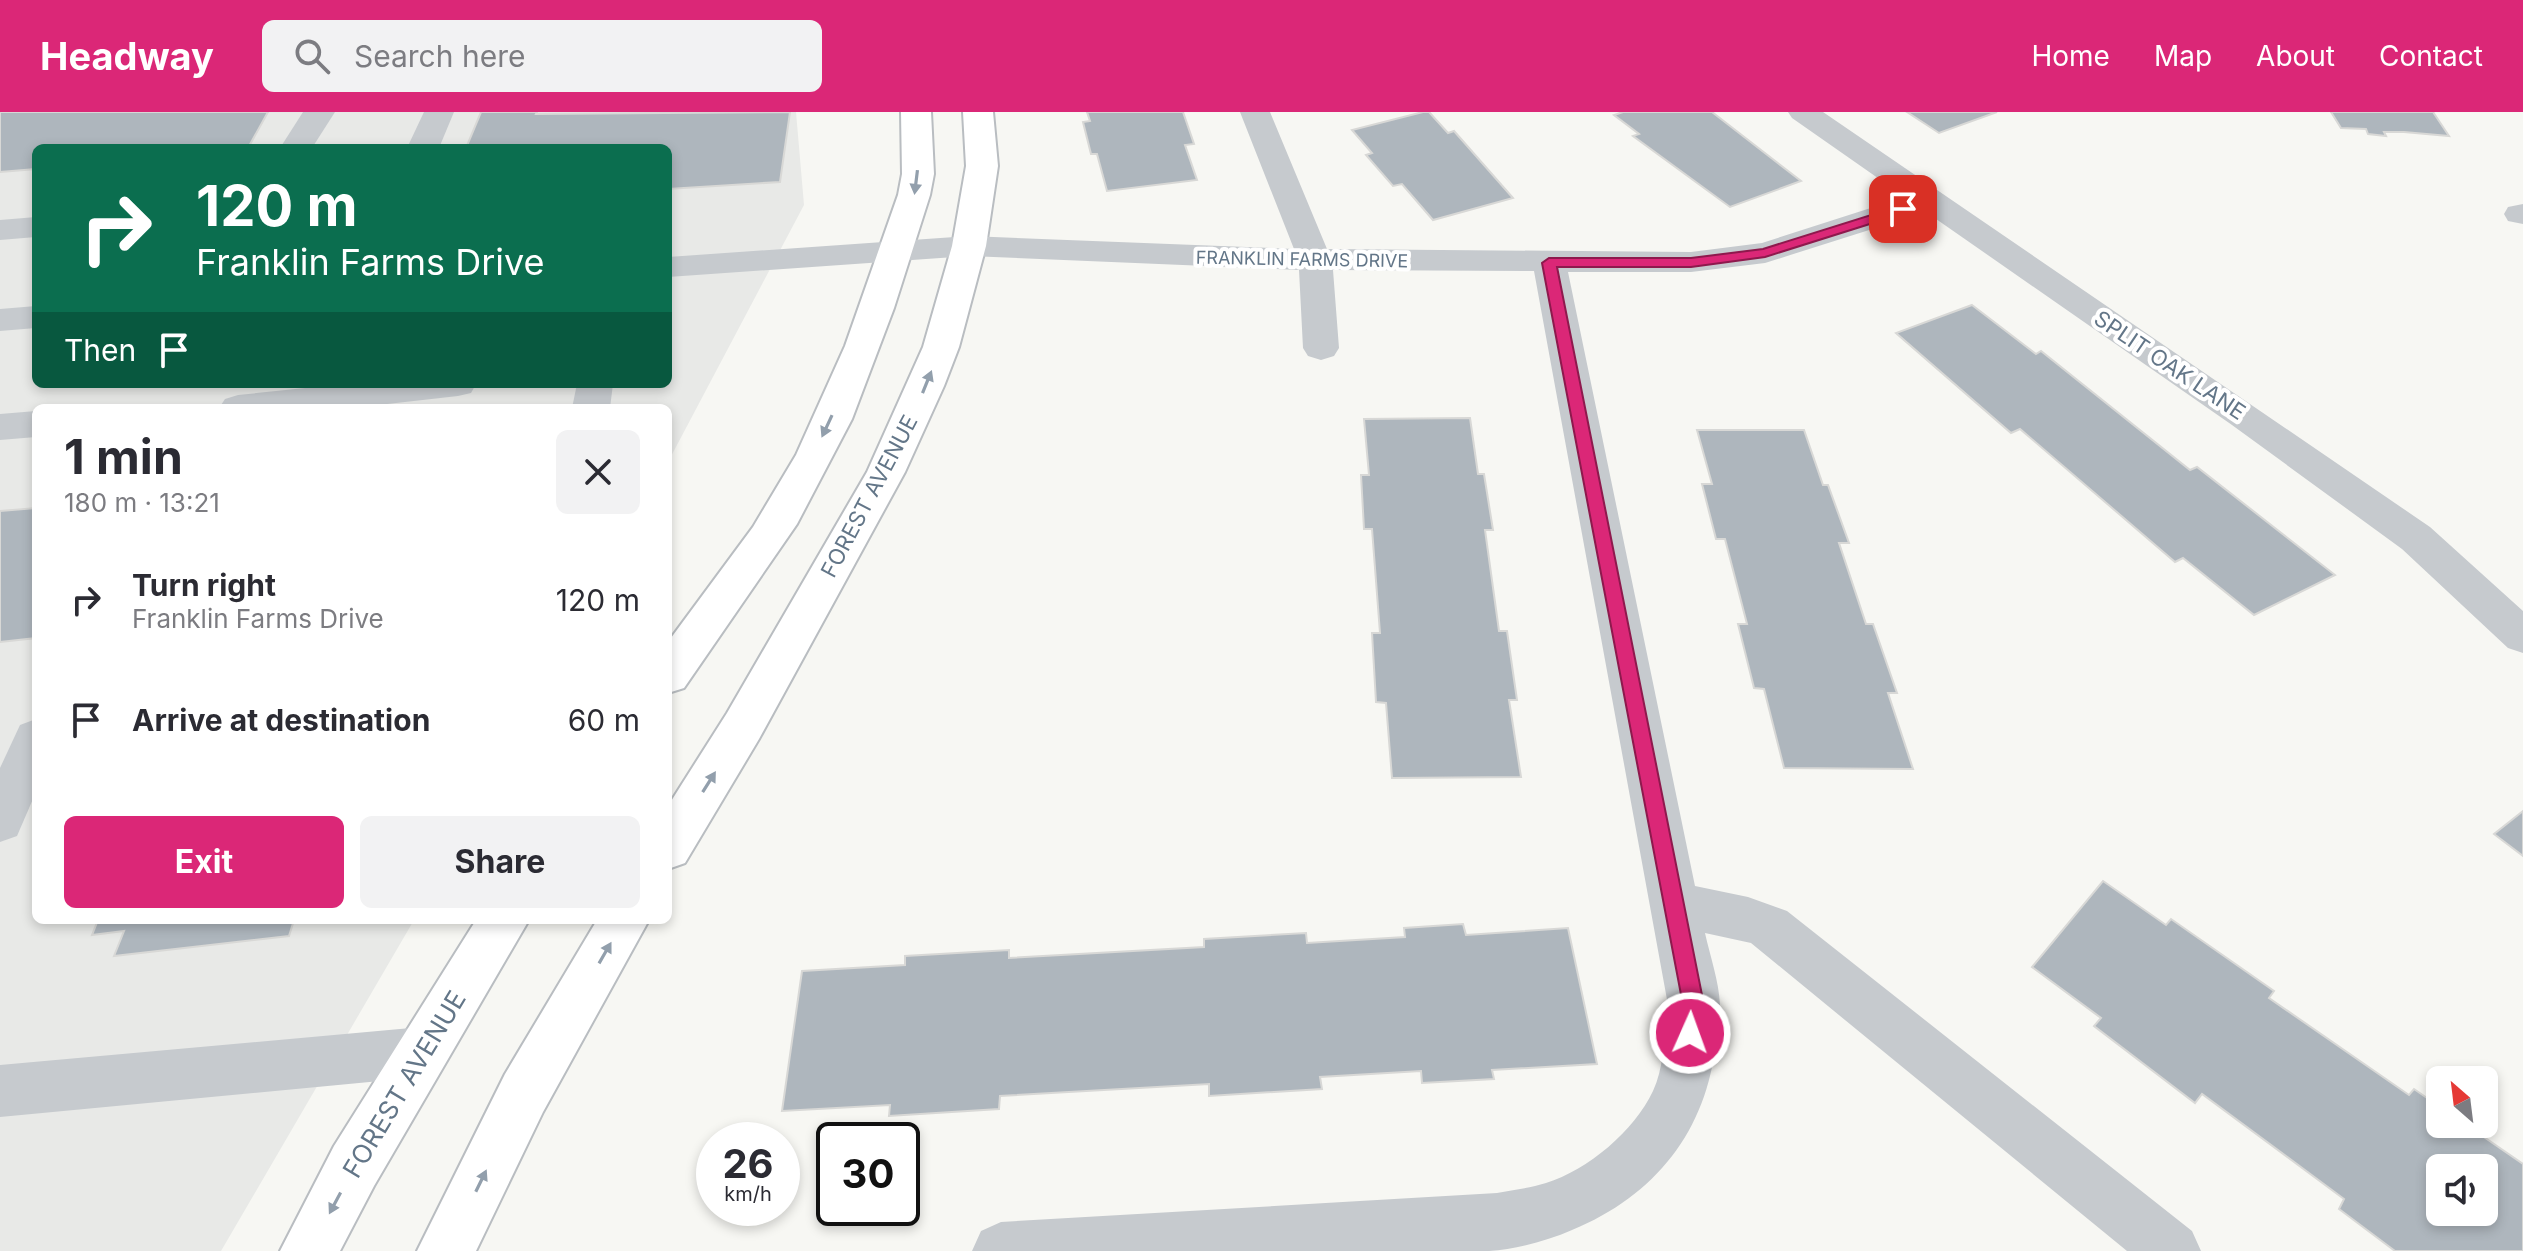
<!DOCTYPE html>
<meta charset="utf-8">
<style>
body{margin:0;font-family:Inter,sans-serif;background:#f2f2f3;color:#2b2b33;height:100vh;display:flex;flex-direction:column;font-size:30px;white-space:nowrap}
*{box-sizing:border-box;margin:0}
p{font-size:26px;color:#7c7c81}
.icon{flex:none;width:44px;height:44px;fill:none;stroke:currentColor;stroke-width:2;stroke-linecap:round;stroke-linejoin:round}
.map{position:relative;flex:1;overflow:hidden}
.side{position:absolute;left:32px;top:292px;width:640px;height:520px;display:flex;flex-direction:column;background:#fff;border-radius:12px;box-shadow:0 4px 12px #0003}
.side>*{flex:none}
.top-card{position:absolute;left:32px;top:32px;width:640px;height:244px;border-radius:12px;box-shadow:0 4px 12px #0003;background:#0b6e4f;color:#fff;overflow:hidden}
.needle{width:52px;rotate:332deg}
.tools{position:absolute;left:2426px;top:954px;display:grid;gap:16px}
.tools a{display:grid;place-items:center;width:72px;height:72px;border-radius:12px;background:#fff;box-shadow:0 4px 12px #0003;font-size:40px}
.speed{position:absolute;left:696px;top:1010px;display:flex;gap:16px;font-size:40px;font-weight:700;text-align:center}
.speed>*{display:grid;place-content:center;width:104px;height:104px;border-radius:50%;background:#fff;box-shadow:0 4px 12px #0003;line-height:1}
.speed small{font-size:20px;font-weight:400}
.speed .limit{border:4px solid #111;border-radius:12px;background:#fff;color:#111}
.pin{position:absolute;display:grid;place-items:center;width:68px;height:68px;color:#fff;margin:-34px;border-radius:16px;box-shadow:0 4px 12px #0006}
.me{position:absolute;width:88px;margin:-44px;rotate:2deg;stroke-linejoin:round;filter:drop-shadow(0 0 6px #0008)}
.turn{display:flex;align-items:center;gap:28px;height:168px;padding:0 32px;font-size:36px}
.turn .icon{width:104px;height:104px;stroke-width:2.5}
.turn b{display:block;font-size:56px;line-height:68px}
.then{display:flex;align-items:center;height:76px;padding:0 32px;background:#0003;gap:16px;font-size:30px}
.round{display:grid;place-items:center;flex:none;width:84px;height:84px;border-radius:12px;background:#f2f2f3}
.headline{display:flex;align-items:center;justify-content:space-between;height:136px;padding:0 32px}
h1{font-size:48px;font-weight:700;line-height:60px}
.action{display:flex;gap:16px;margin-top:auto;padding:16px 32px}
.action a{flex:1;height:92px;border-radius:12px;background:#db2777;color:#fff;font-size:32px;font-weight:700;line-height:92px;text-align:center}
.action a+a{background:#f2f2f3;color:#2b2b33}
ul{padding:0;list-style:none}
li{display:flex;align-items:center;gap:24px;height:120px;padding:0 32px}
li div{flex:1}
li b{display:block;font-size:30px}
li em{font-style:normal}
header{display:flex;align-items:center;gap:48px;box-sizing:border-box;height:112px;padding:0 40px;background:#db2777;color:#fff}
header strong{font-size:38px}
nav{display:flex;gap:44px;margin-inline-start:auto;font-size:28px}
.search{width:560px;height:72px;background:#f2f2f3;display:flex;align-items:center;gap:20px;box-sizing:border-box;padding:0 28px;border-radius:12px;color:#7c7c81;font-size:30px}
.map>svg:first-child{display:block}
.built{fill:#e8e9e7;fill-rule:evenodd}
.building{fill:#aeb6bd;stroke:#d8d8d6;stroke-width:2;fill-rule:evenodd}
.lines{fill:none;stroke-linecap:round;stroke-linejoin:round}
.major-casing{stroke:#b9bdc1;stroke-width:4}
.minor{fill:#c6cace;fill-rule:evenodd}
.major{fill:#fff;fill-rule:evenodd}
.oneway{fill:#929fac}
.route{fill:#db2777;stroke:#8e194d;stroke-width:2}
.labels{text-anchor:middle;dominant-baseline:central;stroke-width:8;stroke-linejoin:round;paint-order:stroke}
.far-street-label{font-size:18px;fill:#637688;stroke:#fff}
.street-label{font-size:22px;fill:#637688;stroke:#fff}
.near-street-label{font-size:26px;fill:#637688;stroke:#fff}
</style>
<header>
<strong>Headway</strong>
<div class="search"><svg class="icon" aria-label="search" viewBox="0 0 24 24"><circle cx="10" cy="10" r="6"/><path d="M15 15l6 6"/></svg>Search here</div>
<nav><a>Home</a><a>Map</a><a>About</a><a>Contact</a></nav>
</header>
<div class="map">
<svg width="2523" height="1139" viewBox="0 0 2523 1139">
<rect width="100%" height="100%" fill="#f7f7f3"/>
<path class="built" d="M0,0h796l8,93 -136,257v-54h-632v512h378l-193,331h-221zM36,36h632v236h-632z"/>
<g class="building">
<path d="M0,0h268l-20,36h-212v21l-36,3z"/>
<path d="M481,0h56l-1,2 254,-2 -10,70 -112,7v-41h-202z"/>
<path d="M1087,0h96l11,32 -9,1 12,35 -90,11 -10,-37h-6l-8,-32 7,-1z"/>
<path d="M1423,0h6l19,21 6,-2 59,67 -80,22 -31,-36 -9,2 -27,-31 6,-2 -20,-23z"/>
<path d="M1623,0h89l89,69 -71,26 -97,-71 6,-2 -25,-19z"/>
<path d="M1907,0h90l-58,21z"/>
<path d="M2331,0h102l16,24 -45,-4h-20l2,4 -18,-2 -2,-5 -25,-1z"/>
<path d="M1972,193l64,49 5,-3 149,119 7,-3 138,108 -81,40 -71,-57 -8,4 -155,-133 -9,4 -115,-100z"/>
<path d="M1470,306l8,56h6l9,56h-8l14,101h8l10,69h-8l12,77 -129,1 -6,-75 -10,-1 -4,-69h8l-8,-104h-8l-3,-54h8l-5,-56z"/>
<path d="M1697,318h107l19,55h5l21,58h-10l27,81h7l24,69h-9l25,76 -129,-1 -20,-79 -10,-1 -16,-64h9l-22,-85h-9l-14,-55h10z"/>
<path d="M36,396v130l-36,4v-131z"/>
<path d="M2523,699v45l-29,-22z"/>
<path d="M2103,769l63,44 5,-6 103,72 -5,7 140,97 5,-6 26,18v17h25l58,40v87h-128l-56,-42 5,-10 -142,-105 -7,9 -101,-77 7,-8 -69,-51zM2440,1056h44v44h-44z"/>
<path d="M98,808h196l-5,16 -175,20 10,-25 -32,4z"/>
<path d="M1463,812l3,11 102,-7 29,136 -105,6 2,9 -72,4 -1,-12 -101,6 2,12 -113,7v-12l-209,12 -1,13 -110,7 1,-11 -108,6 20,-140 103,-6v-9l104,-6v8l195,-11v-8l102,-6 1,10 98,-6 -1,-9z"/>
</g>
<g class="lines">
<g class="major-casing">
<g id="major">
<path d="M901,0h30l3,62 -4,21 -36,113 -42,111 -55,105 -113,164 -16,5v-51l85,-115 43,-72 49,-109 53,-151 4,-21z"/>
<path d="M963,0h30l5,54 -12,80 -27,101 -15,39 -39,86 -146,267 -74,124 -17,6v-63l59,-93 140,-241 56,-125 29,-101 14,-80z"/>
<path d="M476,808h53l-155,266 -34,65h-60l54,-105z"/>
<path d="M597,808h52l-106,192 -67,139h-59l88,-177z"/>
</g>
</g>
<g class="minor">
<path d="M303,0h32l-23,36h-32z"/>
<path d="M424,0h30l-15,36h-32z"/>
<path d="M1240,0h30l57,137 364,3 71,-9 143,-46 -113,-79 -4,-6h35l607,415 93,84v42l-15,-5 -106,-99 -170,-124 -306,-213 -161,51 -74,9h-123l127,614 53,11 39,14 405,320 9,20h-74l-376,-308 -46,-10c5,23 14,48 15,72 0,11 -3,25 -4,36 -9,90 -61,155 -144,189 -25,11 -55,19 -83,21h-517l9,-20 20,-9 496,-29c16,-3 33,-5 49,-10 42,-13 88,-52 107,-92 12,-25 11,-59 15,-86l-134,-734 -201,-1 6,78 -5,8 -13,4 -13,-4 -5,-8 -4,-78 -330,-14 -301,21v-20l301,-21 325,13z"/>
<path d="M2523,92v20l-15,-3 -4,-7 4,-7z"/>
<path d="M36,105v20l-36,3v-20z"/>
<path d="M36,194v22l-36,3v-22z"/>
<path d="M344,272h132l-5,9 -13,3 -106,12h-133l6,-9 13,-4z"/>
<path d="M577,272h36l-3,24h-38z"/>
<path d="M36,299v26l-36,3v-26z"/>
<path d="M36,607v73l-19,44 -17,6v-74l20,-43z"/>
<path d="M422,915l19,7 7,18 -7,18 -19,7 -422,40v-52z"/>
</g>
<use href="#major" class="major"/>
</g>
<defs><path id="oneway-solid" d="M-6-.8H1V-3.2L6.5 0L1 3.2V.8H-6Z" transform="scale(2)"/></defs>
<g class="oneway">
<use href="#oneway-solid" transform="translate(916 70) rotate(97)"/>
<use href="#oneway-solid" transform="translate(927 270) rotate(-68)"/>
<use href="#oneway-solid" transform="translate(827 314) rotate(115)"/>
<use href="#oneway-solid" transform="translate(709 670) rotate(-58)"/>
<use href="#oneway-solid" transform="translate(605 841) rotate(-60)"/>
<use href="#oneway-solid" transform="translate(481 1069) rotate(-64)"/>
<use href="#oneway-solid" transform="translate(335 1091) rotate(118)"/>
</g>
<path class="route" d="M1903,93l5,1v6l-143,45 -74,10h-134l147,738 -7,35 -7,3 -8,-3 -3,-7 4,-28 -141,-742 7,-5h142l72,-9z"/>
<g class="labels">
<g class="far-street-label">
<text transform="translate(1302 147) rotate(1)">FRANKLIN FARMS DRIVE</text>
</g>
<g class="street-label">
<text transform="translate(2170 253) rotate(34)">SPLIT OAK LANE</text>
<text transform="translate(869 384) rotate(-62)">FOREST AVENUE</text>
</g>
<g class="near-street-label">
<text transform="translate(404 972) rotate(-59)">FOREST AVENUE</text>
</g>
</g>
</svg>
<div class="tools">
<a><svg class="needle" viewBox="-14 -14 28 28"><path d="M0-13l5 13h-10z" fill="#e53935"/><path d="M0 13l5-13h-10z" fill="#7c7c81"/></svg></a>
<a><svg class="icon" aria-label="sound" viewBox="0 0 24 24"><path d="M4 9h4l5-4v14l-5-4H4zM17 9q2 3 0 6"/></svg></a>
</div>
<div class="speed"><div>26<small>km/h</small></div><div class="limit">30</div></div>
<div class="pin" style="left:1903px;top:97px;background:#d93025"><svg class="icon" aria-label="arrive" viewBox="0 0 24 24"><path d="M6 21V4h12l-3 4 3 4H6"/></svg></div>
<svg class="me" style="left:1690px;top:921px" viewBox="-20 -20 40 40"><circle r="17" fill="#db2777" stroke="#fff" stroke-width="3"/><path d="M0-11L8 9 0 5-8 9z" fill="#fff"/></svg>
<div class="top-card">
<div class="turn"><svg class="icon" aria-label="right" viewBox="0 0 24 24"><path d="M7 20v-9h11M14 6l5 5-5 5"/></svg><div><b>120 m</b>Franklin Farms Drive</div></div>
<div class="then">Then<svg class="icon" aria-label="arrive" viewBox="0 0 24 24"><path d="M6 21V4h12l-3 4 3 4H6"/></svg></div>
</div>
<section class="side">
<div class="headline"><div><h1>1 min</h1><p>180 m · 13:21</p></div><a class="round"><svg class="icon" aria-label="close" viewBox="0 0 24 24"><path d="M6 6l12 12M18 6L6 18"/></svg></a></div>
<ul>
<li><svg class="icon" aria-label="right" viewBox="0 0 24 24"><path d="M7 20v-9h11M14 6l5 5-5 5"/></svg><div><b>Turn right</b><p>Franklin Farms Drive</p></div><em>120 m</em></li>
<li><svg class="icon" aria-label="arrive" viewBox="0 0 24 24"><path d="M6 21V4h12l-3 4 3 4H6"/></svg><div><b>Arrive at destination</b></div><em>60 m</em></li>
</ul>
<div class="action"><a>Exit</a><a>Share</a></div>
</section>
</div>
